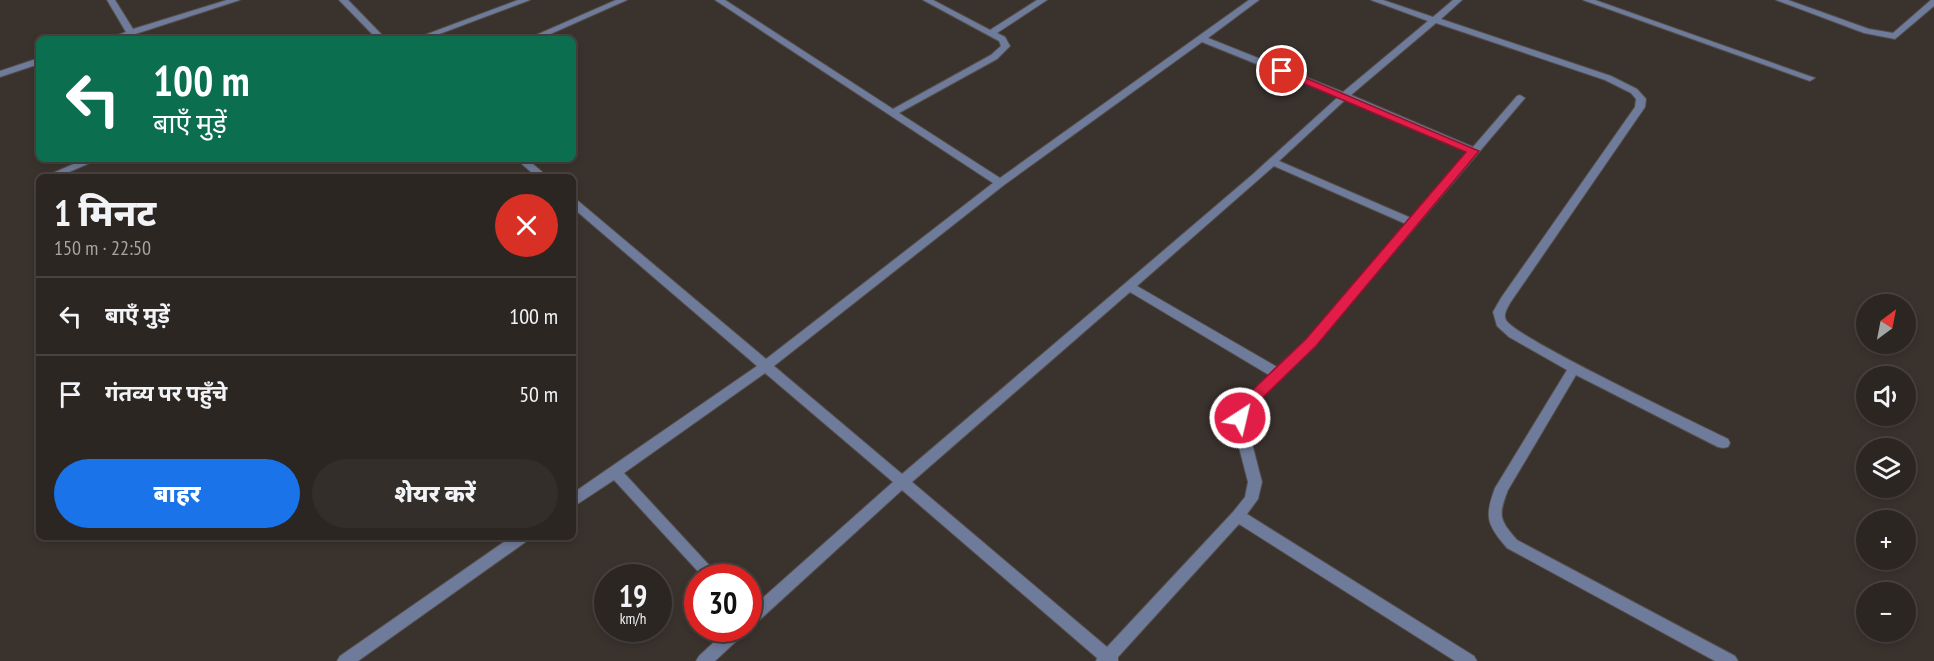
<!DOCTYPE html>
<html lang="hi">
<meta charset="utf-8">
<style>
body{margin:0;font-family:"PT Sans Narrow","Noto Sans Devanagari",sans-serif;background:#342e2a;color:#f1f3f6;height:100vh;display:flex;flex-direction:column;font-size:22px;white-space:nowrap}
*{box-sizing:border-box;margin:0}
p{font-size:20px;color:#a6a5a5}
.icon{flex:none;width:33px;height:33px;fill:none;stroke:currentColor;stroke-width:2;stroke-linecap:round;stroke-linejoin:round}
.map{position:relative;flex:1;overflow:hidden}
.drawer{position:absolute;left:36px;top:174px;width:540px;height:366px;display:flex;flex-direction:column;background:#2c2622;border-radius:9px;box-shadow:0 3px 9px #0003,0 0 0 2px #484340}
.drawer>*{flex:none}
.hud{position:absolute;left:36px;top:36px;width:540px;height:126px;border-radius:9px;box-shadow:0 3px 9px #0003,0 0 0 2px #484340;background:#0b6e4f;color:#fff;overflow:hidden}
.needle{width:39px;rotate:32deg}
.fabs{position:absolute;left:1856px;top:294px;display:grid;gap:12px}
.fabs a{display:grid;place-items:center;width:60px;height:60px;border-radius:50%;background:#2c2622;box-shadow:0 3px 9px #0003,0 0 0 2px #484340;font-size:30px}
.speed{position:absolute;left:594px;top:564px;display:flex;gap:12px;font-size:30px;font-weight:700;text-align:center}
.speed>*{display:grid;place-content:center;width:78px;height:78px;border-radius:50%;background:#2c2622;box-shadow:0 3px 9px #0003,0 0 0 2px #484340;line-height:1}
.speed small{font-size:15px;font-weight:400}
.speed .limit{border:9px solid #d22;background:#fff;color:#111}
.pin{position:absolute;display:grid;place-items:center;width:51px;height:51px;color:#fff;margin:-26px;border:3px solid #fff;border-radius:50%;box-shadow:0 2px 6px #0007}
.me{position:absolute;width:66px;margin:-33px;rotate:35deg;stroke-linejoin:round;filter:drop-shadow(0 0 4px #0008)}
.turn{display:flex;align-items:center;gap:21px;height:126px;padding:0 18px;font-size:27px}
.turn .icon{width:78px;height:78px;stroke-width:2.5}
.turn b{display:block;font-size:42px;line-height:51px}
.round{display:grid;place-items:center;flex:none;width:63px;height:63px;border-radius:32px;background:#342e2a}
.headline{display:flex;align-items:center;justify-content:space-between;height:102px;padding:0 18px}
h1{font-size:36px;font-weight:800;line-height:45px}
.cta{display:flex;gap:12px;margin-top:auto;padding:12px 18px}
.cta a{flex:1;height:69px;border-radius:36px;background:#1a73e8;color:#fff;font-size:24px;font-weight:800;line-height:69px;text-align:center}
.cta a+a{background:#342e2a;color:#f1f3f6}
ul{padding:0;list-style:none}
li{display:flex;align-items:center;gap:18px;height:78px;padding:0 18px;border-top:2px solid #484340}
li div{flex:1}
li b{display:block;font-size:22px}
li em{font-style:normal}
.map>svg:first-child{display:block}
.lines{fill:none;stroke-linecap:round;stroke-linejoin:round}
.street-casing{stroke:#554e49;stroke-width:2}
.street{fill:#6f7b9a;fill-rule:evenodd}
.route{fill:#e11d48;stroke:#92132f;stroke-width:1.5}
</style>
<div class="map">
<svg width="1934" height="661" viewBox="0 0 1934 661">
<rect width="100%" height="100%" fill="#3a322d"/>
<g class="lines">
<g class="street-casing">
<g id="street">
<path d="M107,0h8l18,29 94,-29h13l-120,39h-13l19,-7z"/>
<path d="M339,0h9l38,39h-9z"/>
<path d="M518,0h12l-104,39h-12z"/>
<path d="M616,0h11l-88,39h-12z"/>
<path d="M715,0h10l168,109 98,-54 10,-9 -2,-5 -76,-41h10l57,30 47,-30h10l-50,33 8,4 5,9 -13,13 -98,54 101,65 249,-178h10l-51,38 135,54 85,-71 -57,-21h12l50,17 20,-17h9l-21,19 170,57 26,13 9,10 -1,8 -135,196c-3,6 -7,11 -4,17 9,18 192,104 222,119l2,4 -2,4 -5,1 -5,-1 -142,-72 -68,115c-10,26 -9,29 9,50l218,116 3,5h-23l-208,-113c-20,-23 -23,-31 -12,-60l72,-118 -58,-33 -12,-11 -4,-14 8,-14 134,-191 1,-8 -5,-6 -26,-13 -169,-57 -85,72 122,52 44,-51 3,-1 5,3 -210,247 -65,64 -2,19 14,54 -4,17 -11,15 227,142 3,5h-22l-216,-137 -121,133v4h-22l1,-3 -195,-168 -149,136 -5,2v-17l145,-129 -128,-109 -141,100 97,105h-17l-90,-98 -41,27v-14l184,-127 -184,-158v-9l4,1 189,159 227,-176zM1202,42l136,55 -86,78 -350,299 -128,-108 230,-181zM1345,100l123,52 -57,66 -132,-57zM1274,166l132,58 -99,115 -30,28 -140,-81zM1130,292l139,83 -31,32 -4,21 14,54 -3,15 -12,15 -126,135 -195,-165z"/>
<path d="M1583,0h12l220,78 -5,3 -3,-1z"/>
<path d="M1776,0h12l81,29 24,4 38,-33h3v6l-39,33 -31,-6z"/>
<path d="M39,58v6l-39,13v-6z"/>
<path d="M85,159h14l-37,16h-8l-1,-2z"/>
<path d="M516,159h11l21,18h-11z"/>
<path d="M511,537h18l-2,4 -169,120h-21l3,-5z"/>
<path d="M729,628h18l-2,5 -30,28h-19l3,-5z"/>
</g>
</g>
<use href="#street" class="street"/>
</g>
<path class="route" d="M1282,68l197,83 -163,195 -66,64 -4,12h-11l-2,-4 6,-15 67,-64 160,-187 -187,-79 -2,-2z"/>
</svg>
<div class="fabs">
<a><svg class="needle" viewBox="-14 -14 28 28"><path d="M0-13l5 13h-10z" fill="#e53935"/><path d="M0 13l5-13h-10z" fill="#a6a5a5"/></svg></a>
<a><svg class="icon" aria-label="sound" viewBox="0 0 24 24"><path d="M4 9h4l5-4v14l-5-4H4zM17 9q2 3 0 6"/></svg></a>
<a><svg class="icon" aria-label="layers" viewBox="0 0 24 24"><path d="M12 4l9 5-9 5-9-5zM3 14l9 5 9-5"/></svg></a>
<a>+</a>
<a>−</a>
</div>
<div class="speed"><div>19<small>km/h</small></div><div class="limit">30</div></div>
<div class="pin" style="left:1282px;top:71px;background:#d93025"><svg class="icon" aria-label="arrive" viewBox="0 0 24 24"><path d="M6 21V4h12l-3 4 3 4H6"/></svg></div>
<svg class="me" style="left:1240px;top:418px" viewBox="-20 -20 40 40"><circle r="17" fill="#e11d48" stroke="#fff" stroke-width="3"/><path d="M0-11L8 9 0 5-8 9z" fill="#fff"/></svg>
<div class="hud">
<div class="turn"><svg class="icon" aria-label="left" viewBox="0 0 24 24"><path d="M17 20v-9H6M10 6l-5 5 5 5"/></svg><div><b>100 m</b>बाएँ मुड़ें</div></div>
</div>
<section class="drawer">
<div class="headline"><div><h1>1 मिनट</h1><p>150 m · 22:50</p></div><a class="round" style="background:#d93025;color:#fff"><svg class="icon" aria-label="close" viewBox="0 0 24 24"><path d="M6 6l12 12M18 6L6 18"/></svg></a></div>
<ul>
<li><svg class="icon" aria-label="left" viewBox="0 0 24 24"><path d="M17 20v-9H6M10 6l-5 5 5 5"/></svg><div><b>बाएँ मुड़ें</b></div><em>100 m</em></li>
<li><svg class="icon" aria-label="arrive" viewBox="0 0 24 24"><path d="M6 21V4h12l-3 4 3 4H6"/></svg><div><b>गंतव्य पर पहुँचे</b></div><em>50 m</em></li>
</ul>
<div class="cta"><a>बाहर</a><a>शेयर करें</a></div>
</section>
</div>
